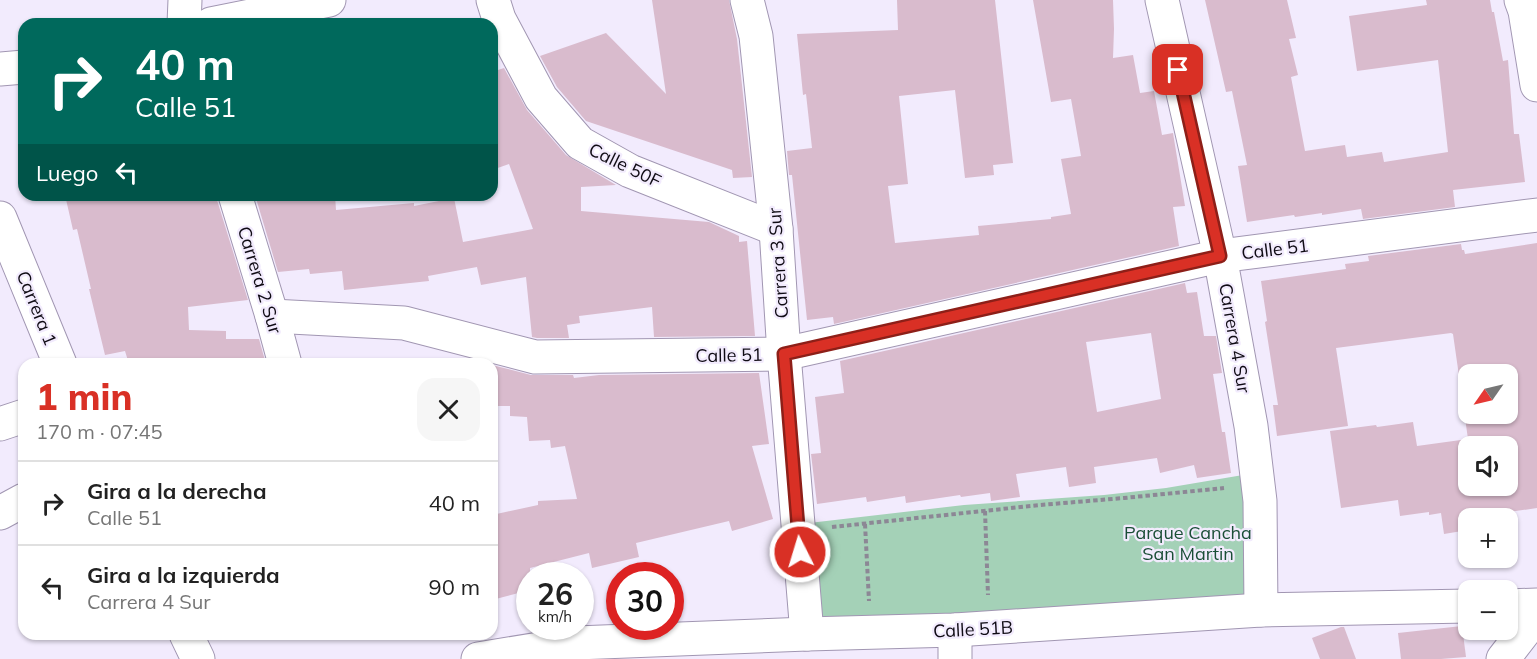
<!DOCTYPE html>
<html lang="es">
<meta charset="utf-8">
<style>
body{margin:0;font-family:Mulish,sans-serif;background:#f6f6f6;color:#222;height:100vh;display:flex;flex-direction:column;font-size:22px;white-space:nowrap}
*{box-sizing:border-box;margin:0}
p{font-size:20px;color:#767676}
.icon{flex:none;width:33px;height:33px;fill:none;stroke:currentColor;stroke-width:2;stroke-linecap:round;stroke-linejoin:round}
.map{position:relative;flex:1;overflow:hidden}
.details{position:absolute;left:18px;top:358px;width:480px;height:282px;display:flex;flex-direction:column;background:#fff;border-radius:18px;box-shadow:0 2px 4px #0004}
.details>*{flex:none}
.guide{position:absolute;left:18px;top:18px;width:480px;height:183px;border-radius:18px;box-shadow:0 2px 4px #0004;background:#00695c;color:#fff;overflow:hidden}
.needle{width:39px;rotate:236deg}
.tools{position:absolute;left:1458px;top:364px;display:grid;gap:12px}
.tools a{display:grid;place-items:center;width:60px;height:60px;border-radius:12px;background:#fff;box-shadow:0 2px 4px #0004;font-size:30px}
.speed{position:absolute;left:516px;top:562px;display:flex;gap:12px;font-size:30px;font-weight:700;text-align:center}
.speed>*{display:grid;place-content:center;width:78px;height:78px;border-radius:50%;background:#fff;box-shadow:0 2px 4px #0004;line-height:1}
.speed small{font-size:15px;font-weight:400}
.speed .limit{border:9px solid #d22;background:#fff;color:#111}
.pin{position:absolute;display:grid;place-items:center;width:51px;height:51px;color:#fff;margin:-26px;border-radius:12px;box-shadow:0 3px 9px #0006}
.me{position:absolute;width:66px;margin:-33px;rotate:355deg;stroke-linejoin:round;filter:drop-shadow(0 0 4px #0008)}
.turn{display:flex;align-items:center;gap:21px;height:126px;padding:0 18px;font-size:27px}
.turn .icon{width:78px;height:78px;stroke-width:2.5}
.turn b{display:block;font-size:42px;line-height:51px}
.then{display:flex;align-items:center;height:57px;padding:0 18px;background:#0003;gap:12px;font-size:22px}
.round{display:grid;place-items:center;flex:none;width:63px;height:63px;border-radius:18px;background:#f6f6f6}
.summary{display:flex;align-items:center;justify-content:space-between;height:102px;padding:0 18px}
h1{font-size:36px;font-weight:800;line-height:45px;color:#d93025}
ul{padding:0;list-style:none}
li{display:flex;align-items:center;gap:18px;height:84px;padding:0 18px;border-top:2px solid #e0e0e0}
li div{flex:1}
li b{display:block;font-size:22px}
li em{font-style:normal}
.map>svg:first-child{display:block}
.green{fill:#a4d1b7}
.building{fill:#d9bbcd;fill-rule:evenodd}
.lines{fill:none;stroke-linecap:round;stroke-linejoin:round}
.minor-casing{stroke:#a196b2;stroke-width:35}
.tertiary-casing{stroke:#a196b2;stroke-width:35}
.path{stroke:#8c8795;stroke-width:4;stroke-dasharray:4.5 3;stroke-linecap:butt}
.minor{stroke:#fff;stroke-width:33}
.tertiary{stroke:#fff;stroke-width:33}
.route-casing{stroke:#8d1f18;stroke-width:15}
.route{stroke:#d93025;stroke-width:10}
.labels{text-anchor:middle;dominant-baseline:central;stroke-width:4.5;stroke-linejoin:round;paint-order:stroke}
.street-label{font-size:18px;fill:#0f0b14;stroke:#f2ebfd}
.park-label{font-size:18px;fill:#1a4e36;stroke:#f2ebfd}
</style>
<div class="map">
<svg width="1537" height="659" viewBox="0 0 1537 659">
<rect width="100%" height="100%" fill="#f2ebfd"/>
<path class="green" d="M1243,475l8,121 -433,25 -9,-98 155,-18 140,-10 62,-7z"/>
<g class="building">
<path d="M652,0h77l8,39 15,138 -19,1 -1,-8 -146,-49 -29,-34 -17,-31 66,-23 60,61z"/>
<path d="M897,0h98l18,163 -20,2 1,10 -29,3 -10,-88 -56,6 9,88 -20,2 7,57 84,-8 -1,-9 73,-7v-2l20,-3 -10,-55 20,-3 -10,-57 -20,3 -18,-102h80l1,29 -1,29 20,-3 7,38 14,-2 8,44 11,-2 12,73 -12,1 6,39 -345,78 -1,-7 -26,3 -15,-145h-3l-2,-24 25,-3 -6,-54 -3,1 -6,-61 101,-4z"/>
<path d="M1205,0h82l9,38 -7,1 9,36 -7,2 14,74 40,-6 2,12 35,-5 2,10 64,-10 -10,-92 -81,11 -8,-55 78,-11 -1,-5h64l2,12h2l9,49 5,-1 6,74h5l6,48 -72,8 2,17 -92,12 -2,-10 -39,6v-2l-27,4 -1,-2 -47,7 -9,-56 9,-1 -15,-74 -6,1z"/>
<path d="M504,68l23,42 39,45 50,30 -35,2v24l128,11 30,14v6l8,-1 8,95 -101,1 -2,-30 -73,9 1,7 -13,2 2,13h-32l-5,-1 -6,-60 -45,8 -4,-18 -49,9 1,5 -85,9 -2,-19 -32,3 -1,-5 -31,3 -23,-77h80l1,15 78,-7v3l40,-8 9,44 70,-13 -24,-65 -17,6v-98z"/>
<path d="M65,195h152v5l31,100 -60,7 1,23 37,1v8h33l7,25h-137l-4,-13 -20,4 -16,-66h2l-14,-60 -4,1z"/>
<path d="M1537,243v265l-69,10v12l-24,4 -3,-21 -12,2v-3l-29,4 -2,-16 -57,8 -11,-77 46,-6 1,2 36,-5 4,24 51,-7 -15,-105 -2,-1 -115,15 12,78 -71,10 -4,-31h5l-13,-83 2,-1 -6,-40 85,-12 -1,-5 24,-3 -1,-5 93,-12 1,6h2l1,4zM1468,375h40v39h-40zM1468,447h40v39h-40z"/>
<path d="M1185,283l2,10 10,-1 7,44h12l6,37 -9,1 9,58h3l6,41 -34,5 -3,-13 -34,8 -3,-15 -63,9 2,16 -27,4 -3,-20 -50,7 4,23 -29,4 -1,-8 -29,4 -1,-2 -54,8 -1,-7 -38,6 -1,-5 -49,7 -6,-50 10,-1 -6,-56 29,-4 -4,-32zM1151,333l10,66 -64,13 -11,-70z"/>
<path d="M492,365l39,10h42l1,3 25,-3 160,-2 10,71 -17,2 21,73 -41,12 -3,-10 -93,22 3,14 -47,11 -3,-15 -59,15v22l-38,10v-85l46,-10v-4l39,-2 -12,-53 -14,2 -1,-8 -21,1 -2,-24 -17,-1v-10h-18z"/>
<path d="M1462,626l4,31 -25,2h-40l-3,-26z"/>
<path d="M1341,627h3l12,32h-36l-8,-21z"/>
</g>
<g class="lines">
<g class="minor-casing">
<g id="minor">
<path d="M493,0l6,19 42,79 39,45 50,28 146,58"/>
<path d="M747,0l9,36 20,193 8,125 23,280"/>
<path d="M1162,0l58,256 31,170 9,75 1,109"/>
<path d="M1521,0l4,11 12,74"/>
<path d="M184,24l1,-24"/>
<path d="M211,24l118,-24"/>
<path d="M0,69l24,-2"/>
<path d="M235,195l37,121 13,48"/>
<path d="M272,316l132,7 131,34 249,-3 436,-98 317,-41"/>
<path d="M0,424l24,-8"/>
<path d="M0,513l24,-13"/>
<path d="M955,630v29"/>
<path d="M1503,659l34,-44"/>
</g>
</g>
<g class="tertiary-casing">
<g id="tertiary">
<path d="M0,218l60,146"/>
<path d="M1508,606l29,-1"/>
<path d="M186,634l12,25"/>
<path d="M478,659l98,-16 231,-9 148,-4 306,-20 207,-4"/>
</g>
</g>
<g class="path">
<path d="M985,511l3,84"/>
<path d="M865,524l4,77"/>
<path d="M832,527l208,-22 84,-7 100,-10"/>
</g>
<use href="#minor" class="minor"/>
<use href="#tertiary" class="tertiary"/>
</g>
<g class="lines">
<g class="route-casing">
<path id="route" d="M800,552l-16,-198 436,-98 -42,-186"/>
</g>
<use href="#route" class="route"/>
</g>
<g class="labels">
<g class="street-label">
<text transform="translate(625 165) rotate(26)">Calle 50F</text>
<text transform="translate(1275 249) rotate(-7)">Calle 51</text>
<text transform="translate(778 263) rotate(-94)">Carrera 3 Sur</text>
<text transform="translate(260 280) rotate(73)">Carrera 2 Sur</text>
<text transform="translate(37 308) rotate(68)">Carrera 1</text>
<text transform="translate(1235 338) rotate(80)">Carrera 4 Sur</text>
<text transform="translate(729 355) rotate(-1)">Calle 51</text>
<text transform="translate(973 629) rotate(-3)">Calle 51B</text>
</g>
<g class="park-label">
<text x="1188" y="532">Parque Cancha<tspan x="1188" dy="21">San Martin</tspan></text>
</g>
</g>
</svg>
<div class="tools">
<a><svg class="needle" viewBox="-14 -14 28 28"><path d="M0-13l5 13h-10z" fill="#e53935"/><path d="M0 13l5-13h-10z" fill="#767676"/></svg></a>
<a><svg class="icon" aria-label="sound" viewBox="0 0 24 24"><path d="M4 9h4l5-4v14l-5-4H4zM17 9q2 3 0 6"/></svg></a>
<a>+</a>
<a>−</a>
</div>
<div class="speed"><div>26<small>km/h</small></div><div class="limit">30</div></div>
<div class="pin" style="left:1178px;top:70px;background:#d93025"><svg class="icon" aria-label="arrive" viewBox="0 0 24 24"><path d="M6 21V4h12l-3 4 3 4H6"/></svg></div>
<svg class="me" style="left:800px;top:552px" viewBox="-20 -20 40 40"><circle r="17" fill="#d93025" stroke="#fff" stroke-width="3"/><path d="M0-11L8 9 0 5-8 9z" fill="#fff"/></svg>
<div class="guide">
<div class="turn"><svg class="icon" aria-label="right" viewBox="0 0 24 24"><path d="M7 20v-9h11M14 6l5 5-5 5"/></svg><div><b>40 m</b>Calle 51</div></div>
<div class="then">Luego<svg class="icon" aria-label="left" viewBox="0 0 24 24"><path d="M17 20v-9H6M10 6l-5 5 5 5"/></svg></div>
</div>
<section class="details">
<div class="summary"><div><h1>1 min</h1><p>170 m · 07:45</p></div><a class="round"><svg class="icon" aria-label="close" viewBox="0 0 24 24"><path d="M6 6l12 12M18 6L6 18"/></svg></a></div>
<ul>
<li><svg class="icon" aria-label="right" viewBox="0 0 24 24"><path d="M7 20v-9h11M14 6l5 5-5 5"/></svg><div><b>Gira a la derecha</b><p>Calle 51</p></div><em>40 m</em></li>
<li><svg class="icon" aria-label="left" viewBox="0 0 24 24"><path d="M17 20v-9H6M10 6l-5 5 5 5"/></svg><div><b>Gira a la izquierda</b><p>Carrera 4 Sur</p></div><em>90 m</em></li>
</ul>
</section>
</div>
